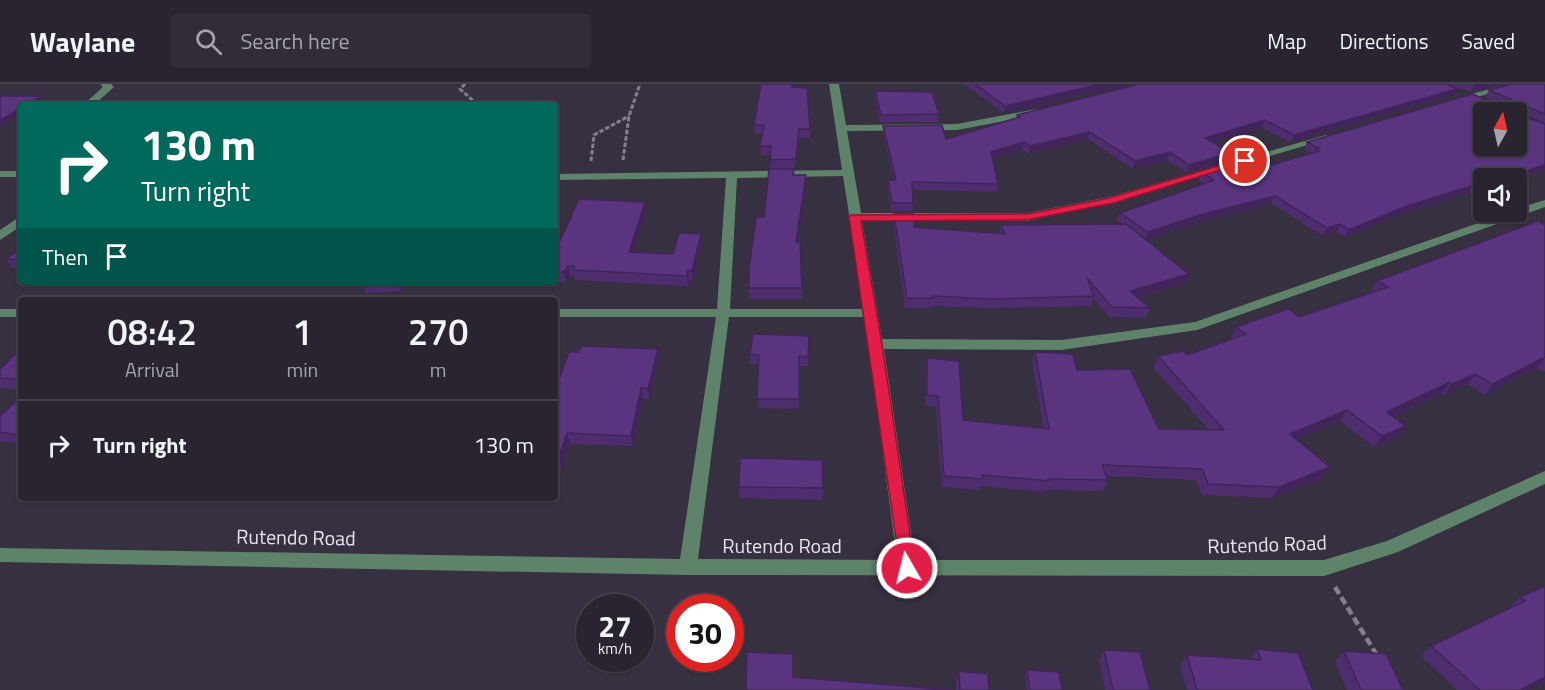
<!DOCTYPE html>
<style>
body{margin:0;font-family:"Titillium Web",sans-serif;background:#312c38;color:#f1f3f6;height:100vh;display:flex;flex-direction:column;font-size:22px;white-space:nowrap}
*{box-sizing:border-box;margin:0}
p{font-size:20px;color:#a5a4ab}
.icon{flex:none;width:33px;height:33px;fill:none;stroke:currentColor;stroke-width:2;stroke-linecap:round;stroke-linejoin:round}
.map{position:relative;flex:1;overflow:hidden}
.panel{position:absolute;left:18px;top:213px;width:540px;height:204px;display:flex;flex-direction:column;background:#292430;border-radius:6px;box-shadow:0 2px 4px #0004,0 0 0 2px #45414c}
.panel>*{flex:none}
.banner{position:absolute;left:18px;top:18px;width:540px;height:183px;border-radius:6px;box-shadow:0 2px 4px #0004,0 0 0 2px #45414c;background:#00695c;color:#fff;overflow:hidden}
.needle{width:39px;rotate:8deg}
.tools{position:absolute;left:1473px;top:18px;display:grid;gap:12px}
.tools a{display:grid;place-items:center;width:54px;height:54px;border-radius:6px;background:#292430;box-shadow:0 2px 4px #0004,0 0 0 2px #45414c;font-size:30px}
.speed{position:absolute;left:576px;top:510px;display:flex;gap:12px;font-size:30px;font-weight:700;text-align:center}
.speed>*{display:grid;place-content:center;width:78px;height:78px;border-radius:50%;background:#292430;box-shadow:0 2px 4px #0004,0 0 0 2px #45414c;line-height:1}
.speed small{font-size:15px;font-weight:400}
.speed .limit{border:9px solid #d22;background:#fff;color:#111}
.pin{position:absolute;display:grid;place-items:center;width:51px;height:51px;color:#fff;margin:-26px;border:3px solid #fff;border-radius:50%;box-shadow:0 2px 6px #0007}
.me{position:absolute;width:66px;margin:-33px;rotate:352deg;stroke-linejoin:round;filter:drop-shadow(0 0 4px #0008)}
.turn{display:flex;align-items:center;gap:21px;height:126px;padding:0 24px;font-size:27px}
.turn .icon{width:78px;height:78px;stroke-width:2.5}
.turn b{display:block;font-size:42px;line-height:51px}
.then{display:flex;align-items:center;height:57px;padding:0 24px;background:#0003;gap:12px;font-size:22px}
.eta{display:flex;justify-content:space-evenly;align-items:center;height:102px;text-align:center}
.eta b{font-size:36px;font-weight:600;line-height:42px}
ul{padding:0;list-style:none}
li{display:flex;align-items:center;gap:18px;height:90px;padding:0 24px;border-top:2px solid #45414c}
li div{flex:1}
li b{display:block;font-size:22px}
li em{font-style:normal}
header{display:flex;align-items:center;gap:36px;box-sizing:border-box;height:84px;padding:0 30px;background:#292430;border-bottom:2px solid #45414c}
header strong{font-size:28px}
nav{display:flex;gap:33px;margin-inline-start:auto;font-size:21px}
.search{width:420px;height:54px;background:#312c38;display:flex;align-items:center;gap:15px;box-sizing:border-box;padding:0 21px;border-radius:6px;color:#a5a4ab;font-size:22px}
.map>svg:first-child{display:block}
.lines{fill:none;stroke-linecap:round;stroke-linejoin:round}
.path-far1{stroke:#857f8d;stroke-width:3;stroke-dasharray:4.5 2;stroke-linecap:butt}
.path{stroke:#857f8d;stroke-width:4.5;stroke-dasharray:8 4;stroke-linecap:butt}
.minor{fill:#5f836a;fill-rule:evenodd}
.wall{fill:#4e2d6e}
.shaded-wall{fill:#40245a}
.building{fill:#5b3480;stroke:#40245a;stroke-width:1.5;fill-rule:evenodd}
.route{fill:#e11d48;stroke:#92132f;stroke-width:1.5}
.labels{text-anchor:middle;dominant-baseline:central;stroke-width:5;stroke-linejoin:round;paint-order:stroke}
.near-street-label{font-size:20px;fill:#e7e2ed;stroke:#373040}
</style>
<header>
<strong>Waylane</strong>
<div class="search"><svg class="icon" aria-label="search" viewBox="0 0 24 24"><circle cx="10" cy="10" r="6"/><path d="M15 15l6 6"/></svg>Search here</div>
<nav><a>Map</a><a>Directions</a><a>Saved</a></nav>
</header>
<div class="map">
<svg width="1545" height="606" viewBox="0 0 1545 606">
<rect width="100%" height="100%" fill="#373040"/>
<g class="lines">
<g class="path-far1">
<path d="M465,0l-5,5 18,16"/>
<path d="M623,76l6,-44 11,-32"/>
<path d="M591,77l3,-26 35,-19"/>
</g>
<path class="path" d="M1335,503l43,70"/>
<g class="minor">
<path d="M100,0h11l3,3 -20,18h-11l20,-18z"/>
<path d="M829,0h10l7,41 111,-1 80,-15 5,3 -5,3 -80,15 -110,1 14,82h166l82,-16 217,-62 5,3 -216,64 -88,19h-165l20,118 179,1 134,-18 315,-110h6v-3l29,-9v7l-348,123 -136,20 -177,-1 31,211h409l63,-19 158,-70v13l-147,68 -74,24 -636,-1 -688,-13v-14l680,11 36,-242h-161v-8h162l9,-131 -171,2v-6l287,-4zM843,92l21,133h-134l7,-131zM729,233h136l32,243 -199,-1z"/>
<path d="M1508,0h16l-69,19 -5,-3z"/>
<rect x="0" y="87" width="21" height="6"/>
<path d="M21,132v10l-21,14v-10z"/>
<rect x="0" y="225" width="21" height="8"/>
</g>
</g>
<g class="wall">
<path d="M793,0l-1,3 18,42v9h-11l-4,30 -25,1v-14h-9l-1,-9 3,-12h-9v-9z"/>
<path d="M964,0h164l-124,29z"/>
<path d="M1139,0h406v39l-26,-11 -35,66v14l-10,3 -5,-2 -70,22 -54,22 -9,-5 -13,4 -52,-33 -71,19 -54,18 39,43 -47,15 12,10 -4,10 -37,-1 -16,-19 -2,8 -101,2 -58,-2v2h-27l-12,-85 1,-9 20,13 85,7 2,-9 121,-1 -5,-4 3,-7 84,-29 -5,-4 2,-8 60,-4 50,-15 -7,-4 3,-7 201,-35 -23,-10 4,-7 21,-5 -39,6 -20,-5 6,3 -4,6 -163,47 -28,-14 -49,14 19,11 -3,7 -42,12 -20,-12 -34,9 -45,-30 -59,15 -7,-4 -29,9 5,25 -1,8 -85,-2 1,13 -1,8h-21l-3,-23v-8h6l-11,-47v-7l63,13 70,-20 1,-4z"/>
<path d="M875,7l64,23 -1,8h-58l-5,-23z"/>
<path d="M794,85v6l12,10 -9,57 5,46v11h-53v-30l15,-52z"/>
<path d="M646,128l-13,41 40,1 28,-20v10l-8,37 -4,-1 -1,6 -113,-6v-4h-5l-4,6h-11v-37h3z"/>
<path d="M1545,139v148l-1,1 -7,-4 -52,27 -18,-11 -23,11 -2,-2 -49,24 6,20 -25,10 -34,-26 -44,18 34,28 -8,11 -50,20 -70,-3 -6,-15 -90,-4 2,4 -5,11 -57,-1 -1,2 -64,-6 -1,4 -38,-3 -6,-80 -11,-1 1,-37 1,-11 36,62 81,8 -12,-65 3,-11 42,18 82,59 50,1 -56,-63 5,-11 29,-1 45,-16 -1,-1 5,-11 63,-10 73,-25 -1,-1 6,-10z"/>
<path d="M21,165v19h-8l-7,-9z"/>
<path d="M363,198h43l-5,9 -35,2 -4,-9z"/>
<path d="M809,252l-1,30h-9v43l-41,-1 1,-44h-9v-10z"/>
<path d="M21,265v40l-21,-1v-19z"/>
<path d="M658,265l1,11 -10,39h-6l-10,47 -63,-2 -8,24 -7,-1v-77l23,-38z"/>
<path d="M21,313v47l-21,-3v-25z"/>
<path d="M739,403l84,1 -1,12 -83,-2z"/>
<path d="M1545,502v95l-17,9h-71l-36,-34 10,-10 79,-37 -1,-1 11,-11z"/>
<path d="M1257,565l56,41h-126l-7,-25 7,-10 63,5z"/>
<path d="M1104,566l46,40h-45l-6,-30z"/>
<path d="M1344,567l59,39h-56l-12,-28z"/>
<path d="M1027,586l35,20h-35l-2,-15z"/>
<path d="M959,587l30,19h-33v-9z"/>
</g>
<g class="shaded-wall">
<path d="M1101,0h27l-124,29 1,-7z"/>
<path d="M1475,0h39l-43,7z"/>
<path d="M1457,5l-4,6 -163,47 4,-7z"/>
<path d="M41,12l3,5 -6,4h-12z"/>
<path d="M21,24v6l-21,12v-6z"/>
<path d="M1265,36l-3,8 -59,17 2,-7z"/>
<path d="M799,45v9l-4,30 1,-9z"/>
<path d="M1090,48l-2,7 -59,15 1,-8z"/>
<path d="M1024,58l-2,8 -32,10 1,-8z"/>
<path d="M1170,68l-3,8 -34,9 2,-8z"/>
<path d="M1232,69l-3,7 -42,12 2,-7z"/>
<path d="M1545,81v5l-29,10v-2h-12z"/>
<path d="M806,91v10l-10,68v-11z"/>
<path d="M1474,101l-5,8 -70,22 -54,22 4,-7 55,-23z"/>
<path d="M1484,102v6l-10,3 4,-8z"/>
<path d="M1275,112l-4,7 -71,19 -55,18 3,-8 55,-18z"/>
<path d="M645,118l1,10 -16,50 -1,-10z"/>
<path d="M1340,140l-4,8 -13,4 4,-8z"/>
<path d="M701,150v10l-8,37 -1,-10z"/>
<path d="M568,182l2,10 -4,6 -2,-10z"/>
<path d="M688,186l1,10 -1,6 -1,-10z"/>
<path d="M1189,190l-4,9 -59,18 4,-10z"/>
<path d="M398,198h8l-5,9z"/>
<path d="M658,265l1,11 -10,39 -1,-10z"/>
<path d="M1545,273l-8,11 -52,27 8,-11z"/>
<path d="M1475,290l-8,10 -23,11 8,-11z"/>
<path d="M1450,298l-8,11 -62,30 7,-11z"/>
<path d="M641,304l2,11 -10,47 -2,-10z"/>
<path d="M1347,326l-7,11 -57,24 7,-11z"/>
<path d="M1406,342l-7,11 -25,10 8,-11z"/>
<path d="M567,349l3,11 -8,24 -3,-11z"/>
<path d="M1330,383l-8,11 -50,20 7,-11z"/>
<path d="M1545,593v4l-17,9h-8z"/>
</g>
<g class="building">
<path d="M761,0h31v3l15,1 3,41h-11l-3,30 -26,1 1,-14h-11l4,-21h-10z"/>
<path d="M975,0h126l-96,22z"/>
<path d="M1139,0h308l10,5 -163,46 -29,-15 -60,18 27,15 -43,12 -19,-13 -35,9 -45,-29 -60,14 -6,-4 -33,10 7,32 -86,-2 1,21h-21l-4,-23h8l-13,-54 59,-1 4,14 74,-22 -3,-2z"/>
<path d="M1512,0h33v30l-24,-10 -3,1 -3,-4 -26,-11z"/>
<path d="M875,7l57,1 7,22 -58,1z"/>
<path d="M1472,10l31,13 15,-1 2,9 25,9v41l-41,13h-20v8l-6,1 -4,-2 -70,22 -55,23 -9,-6 -13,4 -52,-32 -72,18 -55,18 -28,-19 94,-33 -13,-8 44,-12 16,8 58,-17 -3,-2 3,-1 -12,-6zM1484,28h32v34h-32z"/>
<path d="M0,12h41l-15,9h-5v3l-21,12z"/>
<path d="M769,85h25l-1,6h13l-10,67h4l2,46h-53v-19l7,-52h8z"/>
<path d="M579,115l66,3 -16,50 44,2 6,-21 22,1 -9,37 -4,-1 -1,6 -113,-6v-4h-6l-4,6h-9v-27h3z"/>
<path d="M894,130h20v13l91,7 -4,-9 125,-1 63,50 -59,17 20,17 -38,-1 -25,-29 7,18 -102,3 -59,-3v2h-26z"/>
<path d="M1538,137l5,3 2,-1v134l-52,27 -18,-10 -23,10 -2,-2 -63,30 19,14 -24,10 -35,-26 -57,24 40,33 -51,20 -71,-3 -6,-15 -100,-4 6,15 -60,-1 1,2 -67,-6 1,4 -39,-3 -6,-80 -11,-1v-37l32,3 4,59 86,9 -14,-77 38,2 4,16 53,-1 29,60 65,1 -66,-74 26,-5 3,4 59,-21 -10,-7 52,-18 11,8 89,-30 -11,-6z"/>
<path d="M21,165v11l-15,-1z"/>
<path d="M363,198h35l-36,2z"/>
<path d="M753,250l56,2 -1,21 -9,-1v43h-42l2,-44 -9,-1z"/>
<path d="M582,262l76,3 -10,40 -7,-1 -10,48 -64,-3 -8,24h-4v-67l14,-38h9z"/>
<path d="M21,265v30l-21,-1v-9z"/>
<path d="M21,313v38l-21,-3v-16z"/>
<path d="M740,374l82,2 1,28 -84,-1z"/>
<path d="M1545,502v91l-25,13h-40l-49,-44 94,-45 -5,-4z"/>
<path d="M1257,565l41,4 15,37h-116l-10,-35 74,5z"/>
<path d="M1104,566l36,2 10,38h-37z"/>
<path d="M1344,567l42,3 17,36h-42z"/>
<path d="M747,568l46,2v23l159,13h-206z"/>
<path d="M1027,586l32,2 3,18h-32z"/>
<path d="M959,587l29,3 1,16h-29z"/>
</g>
<path class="route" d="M1242,75l8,2 -136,42 -87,17 -166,1 21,123 33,224 -2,5 -6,3 -6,-3 -52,-356 2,-2 176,-1 82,-16z"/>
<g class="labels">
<g class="near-street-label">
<text transform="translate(296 453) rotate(1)">Rutendo Road</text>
<text transform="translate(1267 460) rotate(-2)">Rutendo Road</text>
<text x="782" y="461">Rutendo Road</text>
</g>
</g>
</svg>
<div class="tools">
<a><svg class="needle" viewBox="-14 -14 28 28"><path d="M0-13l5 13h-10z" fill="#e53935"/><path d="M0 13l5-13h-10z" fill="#a5a4ab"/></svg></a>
<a><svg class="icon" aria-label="sound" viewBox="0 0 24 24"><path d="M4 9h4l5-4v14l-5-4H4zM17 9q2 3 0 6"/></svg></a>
</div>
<div class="speed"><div>27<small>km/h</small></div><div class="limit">30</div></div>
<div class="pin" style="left:1245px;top:77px;background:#d93025"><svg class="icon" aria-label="arrive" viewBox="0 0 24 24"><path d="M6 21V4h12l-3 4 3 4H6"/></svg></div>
<svg class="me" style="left:907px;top:484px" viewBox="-20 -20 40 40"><circle r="17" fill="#e11d48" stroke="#fff" stroke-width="3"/><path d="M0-11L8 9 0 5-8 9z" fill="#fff"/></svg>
<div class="banner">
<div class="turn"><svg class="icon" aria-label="right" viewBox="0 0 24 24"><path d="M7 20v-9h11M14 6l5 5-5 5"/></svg><div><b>130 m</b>Turn right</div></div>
<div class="then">Then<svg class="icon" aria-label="arrive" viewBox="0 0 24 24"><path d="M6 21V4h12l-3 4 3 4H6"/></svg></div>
</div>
<section class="panel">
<div class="eta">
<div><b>08:42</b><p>Arrival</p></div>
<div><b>1</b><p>min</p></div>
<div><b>270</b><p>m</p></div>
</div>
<ul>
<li><svg class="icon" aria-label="right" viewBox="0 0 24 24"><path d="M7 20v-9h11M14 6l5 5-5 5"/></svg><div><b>Turn right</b></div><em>130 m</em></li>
</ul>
</section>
</div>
